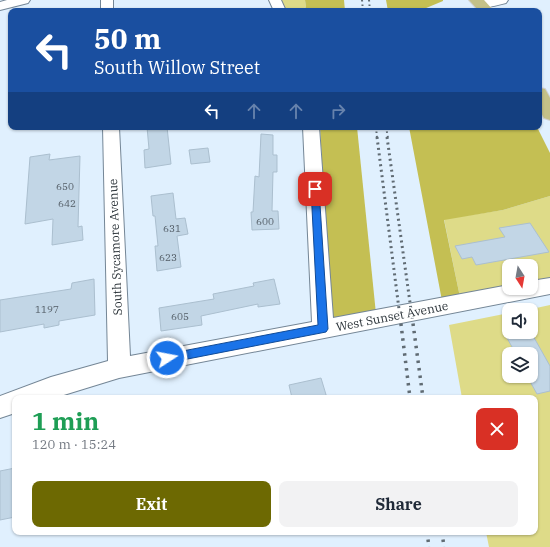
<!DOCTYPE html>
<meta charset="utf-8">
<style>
body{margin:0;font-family:"IBM Plex Serif",serif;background:#f2f2f3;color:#1f2937;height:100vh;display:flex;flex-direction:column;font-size:15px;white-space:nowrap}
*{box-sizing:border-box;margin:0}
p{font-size:13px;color:#747a83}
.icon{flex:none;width:22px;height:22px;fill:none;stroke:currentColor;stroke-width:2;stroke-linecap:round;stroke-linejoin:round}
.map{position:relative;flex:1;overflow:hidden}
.details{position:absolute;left:12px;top:395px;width:526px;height:140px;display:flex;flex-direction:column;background:#fff;border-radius:8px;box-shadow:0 1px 3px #0004}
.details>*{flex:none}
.guide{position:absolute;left:8px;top:8px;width:534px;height:122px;border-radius:8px;box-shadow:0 1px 3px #0004;background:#1a4fa0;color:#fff;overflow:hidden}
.needle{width:26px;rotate:169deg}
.fabs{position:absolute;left:502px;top:259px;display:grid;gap:8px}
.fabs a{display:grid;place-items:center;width:36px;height:36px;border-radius:8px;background:#fff;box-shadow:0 1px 3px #0004;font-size:20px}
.pin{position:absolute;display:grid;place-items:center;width:34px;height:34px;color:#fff;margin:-17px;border-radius:8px;box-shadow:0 2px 6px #0006}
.me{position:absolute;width:44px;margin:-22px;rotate:79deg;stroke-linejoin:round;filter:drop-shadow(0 0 3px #0008)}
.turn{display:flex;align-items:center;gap:14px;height:84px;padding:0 20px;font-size:18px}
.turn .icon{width:52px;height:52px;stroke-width:2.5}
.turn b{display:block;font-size:28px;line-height:34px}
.lanes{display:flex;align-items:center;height:38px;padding:0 20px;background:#0003;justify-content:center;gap:20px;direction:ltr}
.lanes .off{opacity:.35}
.round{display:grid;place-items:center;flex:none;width:42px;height:42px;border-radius:8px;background:#f2f2f3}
.headline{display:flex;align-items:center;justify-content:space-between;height:68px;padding:0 20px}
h1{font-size:24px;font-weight:700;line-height:30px;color:#1e9e55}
.action{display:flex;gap:8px;margin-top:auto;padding:8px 20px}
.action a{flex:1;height:46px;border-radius:8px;background:#6d6902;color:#fff;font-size:16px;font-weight:700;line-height:46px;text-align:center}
.action a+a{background:#f2f2f3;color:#1f2937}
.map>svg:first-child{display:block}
.green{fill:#dedb88;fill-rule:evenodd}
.forest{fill:#c4bf53}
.building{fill:#c2d6e6;stroke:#abbfcf}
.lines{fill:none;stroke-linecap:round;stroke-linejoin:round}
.minor-casing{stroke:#748696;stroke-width:2}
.tertiary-casing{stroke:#748696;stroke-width:2}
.primary-casing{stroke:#d1d2d4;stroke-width:2}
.minor{fill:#fff;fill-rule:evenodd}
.tertiary{fill:#fff;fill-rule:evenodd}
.primary{fill:#c4c188;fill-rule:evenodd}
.rail-far2{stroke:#606b73;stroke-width:2;stroke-dasharray:1.5 3;stroke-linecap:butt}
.rail-far1{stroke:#606b73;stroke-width:3;stroke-dasharray:2 3.5;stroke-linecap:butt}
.rail{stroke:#606b73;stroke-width:3.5;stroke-dasharray:2.5 5;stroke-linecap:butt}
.route{fill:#1a73e8;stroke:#114b97}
.labels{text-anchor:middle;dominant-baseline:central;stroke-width:3;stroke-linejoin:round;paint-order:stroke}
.number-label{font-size:10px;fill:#525c65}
.street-label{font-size:12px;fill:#2c343a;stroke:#fff}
</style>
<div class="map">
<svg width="550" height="547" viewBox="0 0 550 547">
<rect width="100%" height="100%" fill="#e0f0fe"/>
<g class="green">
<path d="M281,0h24l1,7c-6,5 -13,4 -21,3z"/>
<path d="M550,196v90l-89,16 -17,-83 59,-9zM509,266h22v22h-22z"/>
<path d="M550,305v242h-61l-3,-15h49v-134h-73l-13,-73 60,-12v19h22v-22h-4zM509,354h22v22h-22z"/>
</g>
<g class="forest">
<path d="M305,0h39l1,11h-60h11l8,-2 2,-2z"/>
<path d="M386,0h57v1l-24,10h-31z"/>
<path d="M320,127h37l19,187 -45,8z"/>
<path d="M409,127h128l13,26v43l-47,14 -59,10 17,82 -18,4z"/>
</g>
<g class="building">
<path d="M147,127h20l4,37 -26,4 -1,-18 5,-1z"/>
<path d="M261,134l12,1v20h4v17h-4l-1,39h6l1,18 -27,1 -1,-18h2l2,-36 4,1z"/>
<path d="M208,148l2,14 -19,2 -2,-14z"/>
<path d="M50,154l-1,6 31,-4 -2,71 4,-1 1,14 -31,5 1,-26 -28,5 5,-67z"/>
<path d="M173,193l3,26 9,-1 3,16 -11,2 4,31 -24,4 -2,-25h3l-3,-30h-2l-2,-20z"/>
<path d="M530,223l19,29 -73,13 -4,-8 -10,2 -7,-13 50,-9 -6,-9z"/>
<path d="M94,279l1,36 -36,6v4l-15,3v-4l-44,8v-32l71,-11 1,-6z"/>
<path d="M274,279l6,25 -22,3v-3l-57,12 1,9 -41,6 -2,-23 55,-9 -1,-5 41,-8 -1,-3z"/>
<path d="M532,334l18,32v25l-13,3 -10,-18h4v-22h-15l-9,-16z"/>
<path d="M321,378l6,20h-35l-3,-13z"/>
<path d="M15,468v49l-15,3v-49z"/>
</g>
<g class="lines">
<g class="minor-casing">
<g id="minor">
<rect x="101" y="0" width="12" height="11"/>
<path d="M269,0h12l5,11h-12z"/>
<path d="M481,0h27l-2,3c-9,2 -21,6 -30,4l-2,-3 2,-3z"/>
<path d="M103,127h16l11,229 182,-34 -9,-195h16l14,191 176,-33v3h22v-7l19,-3v16l-431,84 -65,20h-39v15l-15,5v-22l51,-19 57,-16z"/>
</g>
</g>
<g class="tertiary-casing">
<path id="tertiary" d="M7,0h23l-2,3 -28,7v-8z"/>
</g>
<g class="primary-casing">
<g id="primary">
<path d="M469,0h15l10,11h-15z"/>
<path d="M539,88l6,1 5,9v22l-6,-2 -5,-9z"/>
</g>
</g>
<use href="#minor" class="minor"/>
<use href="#tertiary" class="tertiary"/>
<use href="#primary" class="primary"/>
<g class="rail-far2">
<path d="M362,0l1,11"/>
<path d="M369,0l1,11"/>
<path d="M376,127l1,11"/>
<path d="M386,127l2,11"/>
</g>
<g class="rail-far1">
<path d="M377,137l23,180"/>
<path d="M387,137l25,180"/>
</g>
<g class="rail">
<path d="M400,316l10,82"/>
<path d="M412,316l11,82"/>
<path d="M427,532l2,15"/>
<path d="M442,532l2,15"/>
</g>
</g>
<path class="route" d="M315,186l4,3 9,140 -2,3 -159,31 -3,-1 -2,-4 2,-3 3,-1 151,-29 -7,-136z"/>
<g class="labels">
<g class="number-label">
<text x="65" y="186">650</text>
<text x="67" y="203">642</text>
<text x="265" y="221">600</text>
<text x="172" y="228">631</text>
<text x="168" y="257">623</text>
<text x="47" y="309">1197</text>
<text x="180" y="316">605</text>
</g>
<g class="street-label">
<text transform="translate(115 247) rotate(-92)">South Sycamore Avenue</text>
<text transform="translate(392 316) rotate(-11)">West Sunset Avenue</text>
</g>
</g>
</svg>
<div class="fabs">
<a><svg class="needle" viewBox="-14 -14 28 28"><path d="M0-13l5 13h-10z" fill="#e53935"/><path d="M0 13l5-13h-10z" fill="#747a83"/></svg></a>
<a><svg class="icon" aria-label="sound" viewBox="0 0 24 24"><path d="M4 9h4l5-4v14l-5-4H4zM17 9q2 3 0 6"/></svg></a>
<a><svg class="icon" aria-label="layers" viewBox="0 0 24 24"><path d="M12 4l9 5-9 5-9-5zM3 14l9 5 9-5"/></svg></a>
</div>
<div class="pin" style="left:315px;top:189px;background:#d93025"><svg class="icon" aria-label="arrive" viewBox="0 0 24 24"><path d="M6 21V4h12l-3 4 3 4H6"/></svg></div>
<svg class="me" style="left:167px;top:358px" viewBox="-20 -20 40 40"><circle r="17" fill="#1a73e8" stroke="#fff" stroke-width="3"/><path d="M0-11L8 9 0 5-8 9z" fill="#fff"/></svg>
<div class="guide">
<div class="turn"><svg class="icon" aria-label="left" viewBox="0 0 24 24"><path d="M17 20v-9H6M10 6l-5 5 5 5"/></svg><div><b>50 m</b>South Willow Street</div></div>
<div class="lanes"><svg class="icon" aria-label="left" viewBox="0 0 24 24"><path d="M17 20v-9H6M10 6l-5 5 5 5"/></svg><svg class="icon off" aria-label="ahead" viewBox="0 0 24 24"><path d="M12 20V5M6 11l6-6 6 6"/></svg><svg class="icon off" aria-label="ahead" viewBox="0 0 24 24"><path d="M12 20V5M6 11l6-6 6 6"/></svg><svg class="icon off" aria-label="right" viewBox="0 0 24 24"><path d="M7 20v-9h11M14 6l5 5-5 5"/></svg></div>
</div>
<section class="details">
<div class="headline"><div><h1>1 min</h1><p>120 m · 15:24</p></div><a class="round" style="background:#d93025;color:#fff"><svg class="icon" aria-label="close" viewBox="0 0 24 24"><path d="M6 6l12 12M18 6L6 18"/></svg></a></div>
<div class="action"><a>Exit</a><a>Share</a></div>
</section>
</div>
